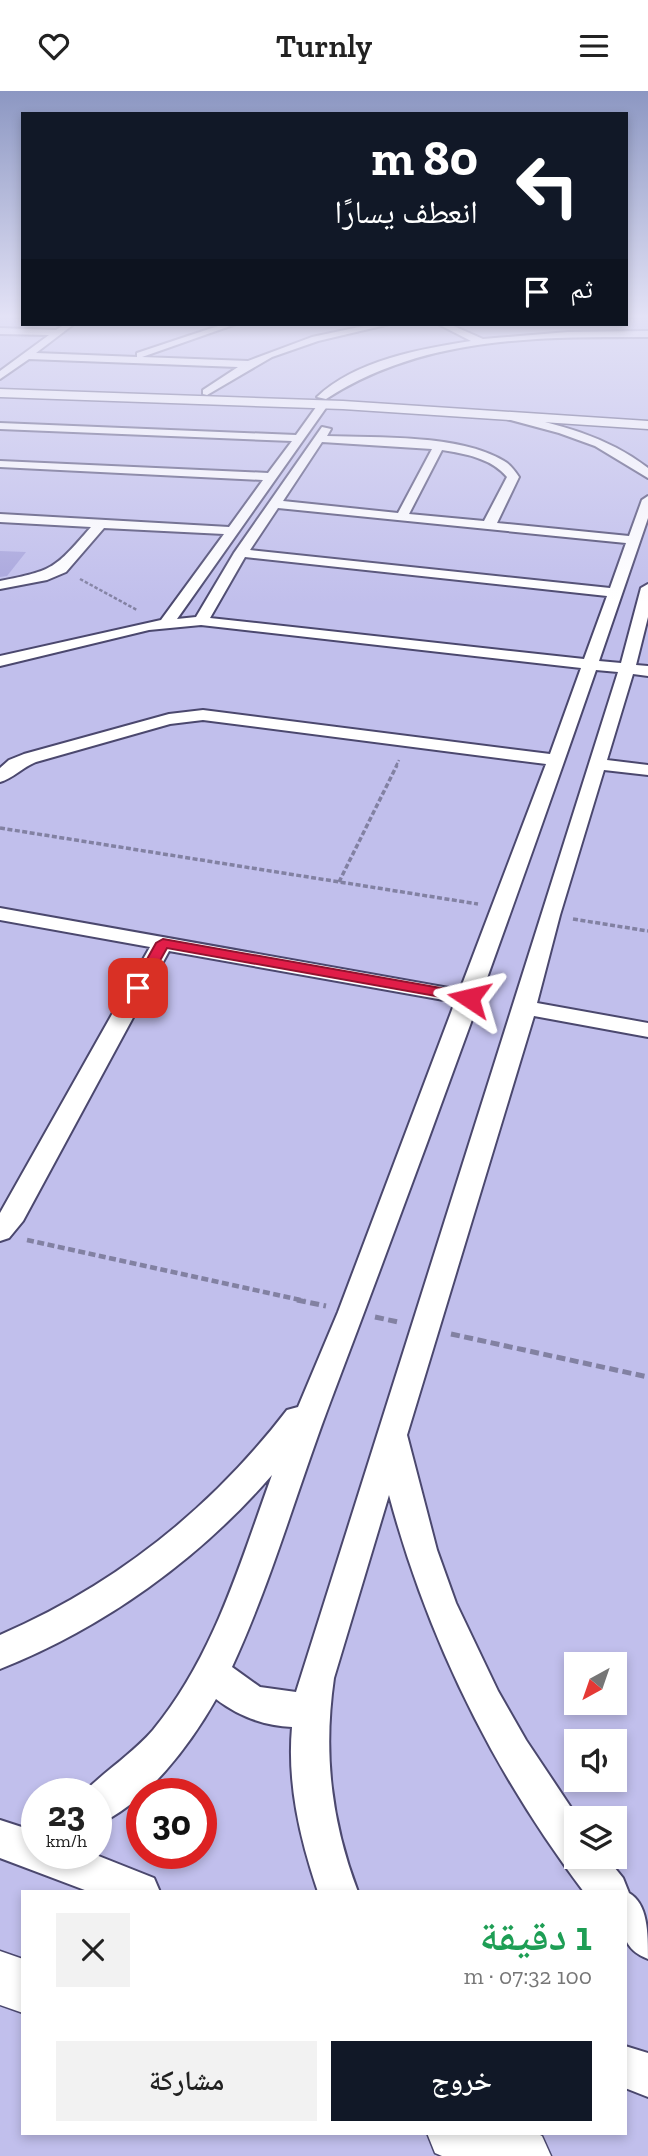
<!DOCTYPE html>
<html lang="ar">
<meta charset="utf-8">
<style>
body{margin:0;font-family:"Zilla Slab","Noto Naskh Arabic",serif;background:#f2f2f2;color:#222;direction:rtl;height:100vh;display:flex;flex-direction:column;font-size:26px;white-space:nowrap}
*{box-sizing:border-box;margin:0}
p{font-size:23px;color:#767676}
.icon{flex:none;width:38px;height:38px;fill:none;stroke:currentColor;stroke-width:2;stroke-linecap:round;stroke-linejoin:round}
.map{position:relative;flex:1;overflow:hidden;direction:ltr}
.drawer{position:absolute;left:21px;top:1799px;width:606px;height:245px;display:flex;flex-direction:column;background:#fff;border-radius:0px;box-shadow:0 4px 10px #0003;direction:rtl}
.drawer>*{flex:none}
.banner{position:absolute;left:21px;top:21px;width:607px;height:214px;border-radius:0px;box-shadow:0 4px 10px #0003;direction:rtl;background:#111827;color:#fff;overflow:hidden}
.needle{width:46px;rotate:220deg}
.buttons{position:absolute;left:564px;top:1561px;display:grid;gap:14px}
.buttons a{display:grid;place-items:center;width:63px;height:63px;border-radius:0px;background:#fff;box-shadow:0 4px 10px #0003;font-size:35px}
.speed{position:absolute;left:21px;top:1687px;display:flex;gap:14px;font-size:35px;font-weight:700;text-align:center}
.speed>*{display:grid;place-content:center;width:91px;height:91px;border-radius:50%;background:#fff;box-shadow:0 4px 10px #0003;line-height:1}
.speed small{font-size:18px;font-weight:400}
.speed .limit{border:10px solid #d22;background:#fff;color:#111}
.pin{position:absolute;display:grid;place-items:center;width:60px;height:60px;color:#fff;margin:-30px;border-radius:14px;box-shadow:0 4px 10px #0006}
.me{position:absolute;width:77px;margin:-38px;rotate:280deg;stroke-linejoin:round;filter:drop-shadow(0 0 5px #0008)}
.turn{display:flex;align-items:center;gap:24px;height:147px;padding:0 35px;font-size:32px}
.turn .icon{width:91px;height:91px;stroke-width:2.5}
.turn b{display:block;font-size:49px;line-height:60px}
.then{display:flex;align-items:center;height:66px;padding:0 35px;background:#0003;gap:14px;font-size:26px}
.round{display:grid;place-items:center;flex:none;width:74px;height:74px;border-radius:0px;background:#f2f2f2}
.overview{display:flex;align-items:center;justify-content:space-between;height:119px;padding:0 35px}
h1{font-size:42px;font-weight:600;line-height:52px;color:#1e9e55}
.button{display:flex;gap:14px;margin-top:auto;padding:14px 35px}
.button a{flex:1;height:80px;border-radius:0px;background:#111827;color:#fff;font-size:28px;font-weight:600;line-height:80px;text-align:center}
.button a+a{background:#f2f2f2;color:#222}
header{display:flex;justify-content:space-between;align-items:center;height:91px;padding:0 35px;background:#fff;font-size:32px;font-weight:600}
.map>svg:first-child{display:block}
.building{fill:#a8a5dc}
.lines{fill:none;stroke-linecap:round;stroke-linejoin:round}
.minor-casing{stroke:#4b486e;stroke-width:4}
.tertiary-casing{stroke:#4b486e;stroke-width:3}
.path-far3{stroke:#8281a2;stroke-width:2.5;stroke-dasharray:3.5 2;stroke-linecap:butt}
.path-far2{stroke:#8281a2;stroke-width:3.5;stroke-dasharray:5 2.5;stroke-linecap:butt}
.path-far1{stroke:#8281a2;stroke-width:4.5;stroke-dasharray:7 3.5;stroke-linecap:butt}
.path{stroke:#8281a2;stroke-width:5;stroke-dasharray:9 4.5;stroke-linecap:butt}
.minor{fill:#fff;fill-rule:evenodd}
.tertiary{fill:#fff;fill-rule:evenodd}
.route{fill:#e11d48;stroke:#92132f;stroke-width:2}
</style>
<header><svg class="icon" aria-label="menu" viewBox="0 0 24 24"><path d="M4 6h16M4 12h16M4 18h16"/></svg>Turnly<svg class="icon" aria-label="heart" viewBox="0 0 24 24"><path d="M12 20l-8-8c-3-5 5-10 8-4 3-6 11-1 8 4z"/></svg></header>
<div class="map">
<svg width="648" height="2065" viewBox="0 0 648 2065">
<rect width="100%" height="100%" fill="#c1bfec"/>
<path class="building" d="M0,460l26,1 -19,24 -7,1z"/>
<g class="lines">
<g class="minor-casing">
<g id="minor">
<path d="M65,233h9l-38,29 101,4v-4l87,-29h12l-94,33 106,4 64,-24 61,-13h17l-72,17 -46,16 -65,38 -4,-1v-4l35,-23 -209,-8 -29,20v-8l49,-36 -49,-1v-6l56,2z"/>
<path d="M438,233h11l34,15 85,-7 80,-1v6c-113,0 -224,-1 -322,62l-9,-2c39,-37 103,-48 154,-56z"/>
<path d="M319,312l9,2 -151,214 19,-2 38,-64 88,-126 9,2 -4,7c52,2 132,-2 177,25 6,3 11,10 15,16l-22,46 132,13 13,-36 6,-4v22l-49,143 22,2 20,-75 7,-4v33l-12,48 12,1v10l-15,-2 -26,86 41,5v10l-44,-5 -44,145 -23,88 111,20v14l-114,-21 -127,419 30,115 19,53 42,88 28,49 52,78 -2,39h30l17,21 6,15c19,11 19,40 19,66 -33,-13 -23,-36 -23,-67h-41c-90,-119 -156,-252 -195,-397l-55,183c-11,75 -3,143 24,214h-40c-18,-53 -31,-108 -26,-165 -27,-1 -54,-11 -76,-28 -26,46 -70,105 -120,126v-31h-14c23,-23 50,-40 71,-64 61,-74 87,-167 119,-255 -74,85 -167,152 -272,194v-34c115,-50 211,-126 287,-225l11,-3 40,-95 117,-310 -286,-51 -146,270 -14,17 -9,3v-28l150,-266 -150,-27v-12l460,82 86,-226 -343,-44 -33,4 -134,38c-13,5 -24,17 -36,20v-14l9,-8 15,-6 145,-40 34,-4 347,44 31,-86 -380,-43 -52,5 -149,36v-10l161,-36 63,-86 -120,-6 -38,44 -19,8 -47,9v-8c55,-11 54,-12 91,-54l-91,-5v-8l229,13 34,-47 -263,-13v-6l268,12 24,-32 -292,-12v-6l296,12zM322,351l110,7 -34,64 -115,-12zM442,359c24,4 49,8 65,27l-23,44 -75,-7zM278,417l348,35 -16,45 -360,-38zM245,466l362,39 -23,63 -374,-41zM596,579l22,2 -322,1020 -36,-5 -28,-20c41,-89 67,-184 102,-275 91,-240 178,-480 262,-722z"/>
<path d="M507,322c50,11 100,23 141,55v10l-53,-32 -36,-13 -56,-15v-4z"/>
<path d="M0,1729l37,12v21h54l63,25 6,14h-70l-90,-34z"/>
<path d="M625,1955l23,7v44l-23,-9z"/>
</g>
</g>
<g class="tertiary-casing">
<g id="tertiary">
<path d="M0,298l343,12 305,20v8l-305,-20 -343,-12z"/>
<path d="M0,1860l23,8v54l-23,-8z"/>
<path d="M427,2042h109l6,3 9,20h-109l-7,-3z"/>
</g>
</g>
<g class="path-far3">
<path d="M80,488l57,31"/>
<path d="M396,675l3,-6"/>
</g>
<g class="path-far2">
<path d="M0,737l478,76"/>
<path d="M339,791l58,-117"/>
<path d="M573,828l75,12"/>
</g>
<path class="path-far1" d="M27,1149l278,61"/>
<g class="path">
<path d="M297,1209l29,6"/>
<path d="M375,1226l23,5"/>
<path d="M451,1243l197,43"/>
</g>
<use href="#minor" class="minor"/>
<use href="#tertiary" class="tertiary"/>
</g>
<linearGradient id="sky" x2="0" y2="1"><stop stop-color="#8c97c2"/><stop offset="0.44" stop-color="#e3e2f6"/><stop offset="1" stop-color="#e3e2f6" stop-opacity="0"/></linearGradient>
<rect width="648" height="512" fill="url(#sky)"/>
<path class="route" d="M163,848l306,54 7,5 -7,4 -302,-54 -24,43h-10l-2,-3 25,-45z"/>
</svg>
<div class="buttons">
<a><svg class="needle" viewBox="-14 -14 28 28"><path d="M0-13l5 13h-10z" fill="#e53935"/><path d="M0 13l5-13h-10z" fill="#767676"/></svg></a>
<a><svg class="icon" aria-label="sound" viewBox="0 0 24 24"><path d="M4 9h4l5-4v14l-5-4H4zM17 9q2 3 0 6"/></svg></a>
<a><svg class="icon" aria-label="layers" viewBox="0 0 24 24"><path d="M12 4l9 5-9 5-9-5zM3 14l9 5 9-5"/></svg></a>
</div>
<div class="speed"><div>23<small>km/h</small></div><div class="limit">30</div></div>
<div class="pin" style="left:138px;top:897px;background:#d93025"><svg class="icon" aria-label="arrive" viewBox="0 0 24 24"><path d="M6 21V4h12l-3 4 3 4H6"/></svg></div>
<svg class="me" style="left:469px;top:907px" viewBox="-20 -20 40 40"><path d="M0-17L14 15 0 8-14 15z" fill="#e11d48" stroke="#fff" stroke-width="4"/></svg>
<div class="banner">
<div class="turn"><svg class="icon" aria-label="left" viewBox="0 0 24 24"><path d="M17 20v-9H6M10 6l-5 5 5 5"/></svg><div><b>80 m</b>انعطف يسارًا</div></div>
<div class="then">ثم<svg class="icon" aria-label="arrive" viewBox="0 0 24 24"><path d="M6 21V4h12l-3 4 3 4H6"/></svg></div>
</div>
<section class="drawer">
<div class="overview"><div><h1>1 دقيقة</h1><p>100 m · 07:32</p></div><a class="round"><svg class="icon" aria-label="close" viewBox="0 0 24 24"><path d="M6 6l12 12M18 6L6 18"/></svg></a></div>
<div class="button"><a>خروج</a><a>مشاركة</a></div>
</section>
</div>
